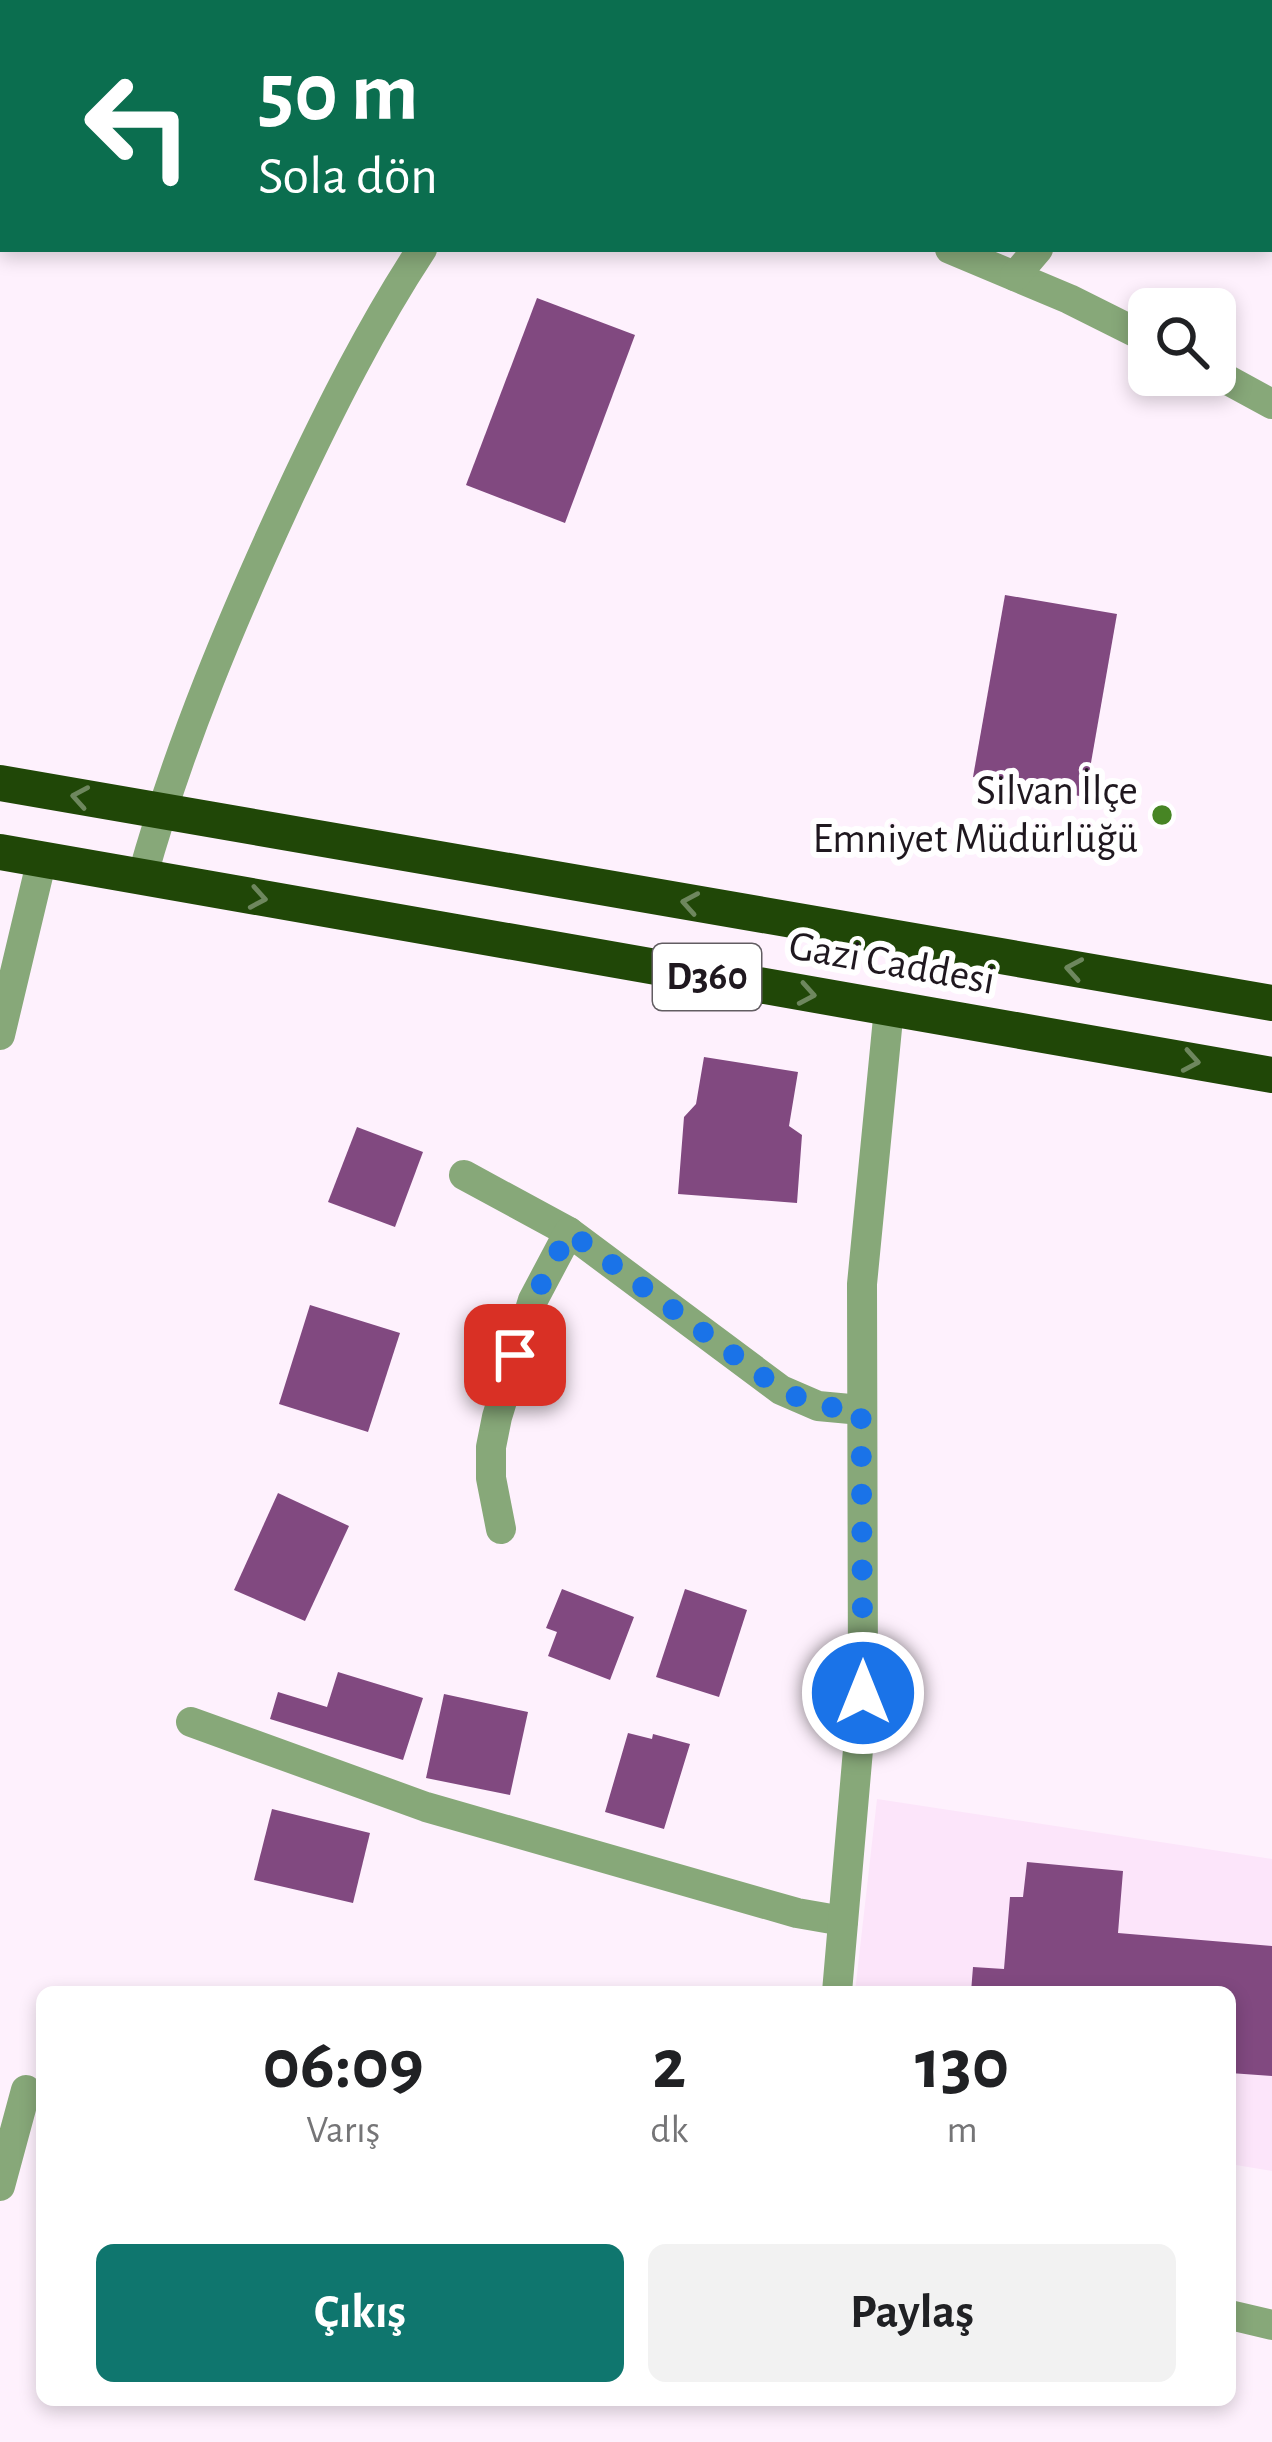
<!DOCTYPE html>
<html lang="tr">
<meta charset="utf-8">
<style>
body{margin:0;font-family:"Alegreya Sans",sans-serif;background:#f2f2f2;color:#202124;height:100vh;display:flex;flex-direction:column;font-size:45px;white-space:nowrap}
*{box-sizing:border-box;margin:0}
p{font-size:39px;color:#757577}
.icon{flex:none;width:66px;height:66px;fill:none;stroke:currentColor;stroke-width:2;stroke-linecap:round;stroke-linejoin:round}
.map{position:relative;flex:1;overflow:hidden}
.side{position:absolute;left:36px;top:1986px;width:1200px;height:420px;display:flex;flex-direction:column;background:#fff;border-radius:18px;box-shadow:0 6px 18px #0003}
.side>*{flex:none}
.banner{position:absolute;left:0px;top:0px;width:1272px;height:252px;box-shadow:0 6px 18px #0003;background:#0b6e4f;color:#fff;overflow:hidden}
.buttons{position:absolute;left:1128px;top:288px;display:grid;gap:24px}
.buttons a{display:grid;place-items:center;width:108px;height:108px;border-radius:18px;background:#fff;box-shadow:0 6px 18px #0003;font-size:60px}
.pin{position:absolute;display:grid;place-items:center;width:102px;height:102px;color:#fff;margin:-51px;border-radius:24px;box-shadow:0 6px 18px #0006}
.me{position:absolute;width:132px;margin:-66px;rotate:0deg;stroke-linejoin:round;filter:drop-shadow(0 0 9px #0008)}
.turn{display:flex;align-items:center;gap:42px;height:252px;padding:0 60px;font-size:54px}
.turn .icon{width:156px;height:156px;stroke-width:2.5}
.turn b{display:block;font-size:84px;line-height:102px}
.eta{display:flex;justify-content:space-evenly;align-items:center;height:204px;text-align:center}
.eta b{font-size:72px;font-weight:600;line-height:84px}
.action{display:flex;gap:24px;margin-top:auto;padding:24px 60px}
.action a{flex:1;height:138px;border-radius:18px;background:#0f766e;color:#fff;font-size:48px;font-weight:600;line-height:138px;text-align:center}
.action a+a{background:#f2f2f2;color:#202124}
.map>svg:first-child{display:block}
.built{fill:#fce5fa}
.building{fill:#814980}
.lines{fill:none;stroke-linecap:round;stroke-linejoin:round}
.minor{stroke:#87a879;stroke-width:30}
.highway{stroke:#204707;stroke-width:36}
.oneway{stroke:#6e875e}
.route{stroke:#1a73e8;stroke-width:21;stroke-dasharray:0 37.8}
.poi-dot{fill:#478524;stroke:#fff;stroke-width:4.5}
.labels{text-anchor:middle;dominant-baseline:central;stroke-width:12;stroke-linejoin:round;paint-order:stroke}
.shield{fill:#fff;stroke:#625d62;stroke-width:3}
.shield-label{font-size:39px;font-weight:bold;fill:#1f181f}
.poi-label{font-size:42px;fill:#1f181f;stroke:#fff;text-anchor:end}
.street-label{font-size:42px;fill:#1f181f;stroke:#fff}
</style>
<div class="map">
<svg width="1272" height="2442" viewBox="0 0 1272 2442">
<rect width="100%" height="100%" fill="#fef1fd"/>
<path class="built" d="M877,1799l395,60v312l-42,-7v-172h-375z"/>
<g class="building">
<path d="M537,298l98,37 -70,188 -99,-38z"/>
<path d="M1005,595l112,19 -32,183 -112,-20z"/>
<path d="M704,1057l94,15 -9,54 13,9 -5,68 -119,-9 6,-77 12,-13z"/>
<path d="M357,1127l66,25 -28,75 -67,-25z"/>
<path d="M310,1305l90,28 -32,99 -89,-28z"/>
<path d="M278,1493l71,33 -44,95 -71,-31z"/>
<path d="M562,1589l72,28 -24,63 -62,-24 9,-24 -11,-4z"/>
<path d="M685,1589l62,21 -28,87 -63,-20z"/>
<path d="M338,1672l85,26 -20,62 -133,-41 8,-27 49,15z"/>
<path d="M444,1694l84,18 -18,83 -84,-17z"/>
<path d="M628,1733l24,6 1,-5 37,10 -26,85 -59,-17z"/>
<path d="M272,1809l98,24 -17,70 -99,-23z"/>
<path d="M1027,1862l96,9 -5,62 154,13v130l-42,-3v-81h-259l2,-25 31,2 6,-72h13z"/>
</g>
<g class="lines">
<g class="minor">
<path d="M306,0l5,3"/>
<path d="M584,3l2,-3"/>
<path d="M1246,3l2,-3"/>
<path d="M950,249l119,50 80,40"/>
<path d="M1015,276l23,-27"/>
<path d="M1215,373l57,31"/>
<path d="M142,878c37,-133 91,-261 149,-386 39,-83 81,-167 131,-243"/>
<path d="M0,1035l42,-176"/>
<path d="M464,1175l105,57 212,158 37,16 43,4"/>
<path d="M501,1529l-10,-51v-31l6,-30 36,-117 36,-68"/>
<path d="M191,1722l235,85 371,106 46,8"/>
<path d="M837,1992l26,-300 -1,-408 27,-276"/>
<path d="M0,2186l26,-96"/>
<path d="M1230,2315l42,10"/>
</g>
<g class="highway">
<path d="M0,783l1272,220"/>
<path d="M0,852l1272,223"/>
</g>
</g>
<defs><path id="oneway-chevron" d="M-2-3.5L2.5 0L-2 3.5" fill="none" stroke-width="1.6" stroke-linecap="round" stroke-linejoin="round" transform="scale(3)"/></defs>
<g class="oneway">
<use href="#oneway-chevron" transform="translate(80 797) rotate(-170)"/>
<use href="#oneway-chevron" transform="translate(258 898) rotate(10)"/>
<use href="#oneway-chevron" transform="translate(690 903) rotate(-170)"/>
<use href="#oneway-chevron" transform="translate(1074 969) rotate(-170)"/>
<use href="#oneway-chevron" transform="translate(807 994) rotate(10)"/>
<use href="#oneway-chevron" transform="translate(1191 1061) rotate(10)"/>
</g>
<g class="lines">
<path class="route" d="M515,1355l18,-55 36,-68 212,158 37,16 43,4 2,283"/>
</g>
<circle class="poi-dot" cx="1162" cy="815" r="12"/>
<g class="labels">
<rect class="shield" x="653" y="944" width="108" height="66" rx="9"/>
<g class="shield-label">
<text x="707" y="977">D360</text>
</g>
<g class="poi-label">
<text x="1138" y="791">Silvan İlçe<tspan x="1138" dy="48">Emniyet Müdürlüğü</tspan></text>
</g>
<g class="street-label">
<text transform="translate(892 963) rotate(10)">Gazi Caddesi</text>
</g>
</g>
</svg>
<div class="buttons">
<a><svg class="icon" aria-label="search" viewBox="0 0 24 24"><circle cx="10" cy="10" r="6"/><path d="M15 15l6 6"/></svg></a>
</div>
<div class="pin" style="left:515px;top:1355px;background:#d93025"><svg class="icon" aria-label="arrive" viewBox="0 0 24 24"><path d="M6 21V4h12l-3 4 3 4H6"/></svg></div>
<svg class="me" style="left:863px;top:1693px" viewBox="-20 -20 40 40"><circle r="17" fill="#1a73e8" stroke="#fff" stroke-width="3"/><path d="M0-11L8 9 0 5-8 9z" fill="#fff"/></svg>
<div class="banner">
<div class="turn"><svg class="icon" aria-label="left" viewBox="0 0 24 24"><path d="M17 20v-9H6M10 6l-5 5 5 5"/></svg><div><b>50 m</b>Sola dön</div></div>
</div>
<section class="side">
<div class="eta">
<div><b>06:09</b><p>Varış</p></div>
<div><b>2</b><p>dk</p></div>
<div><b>130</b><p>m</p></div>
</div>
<div class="action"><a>Çıkış</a><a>Paylaş</a></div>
</section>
</div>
